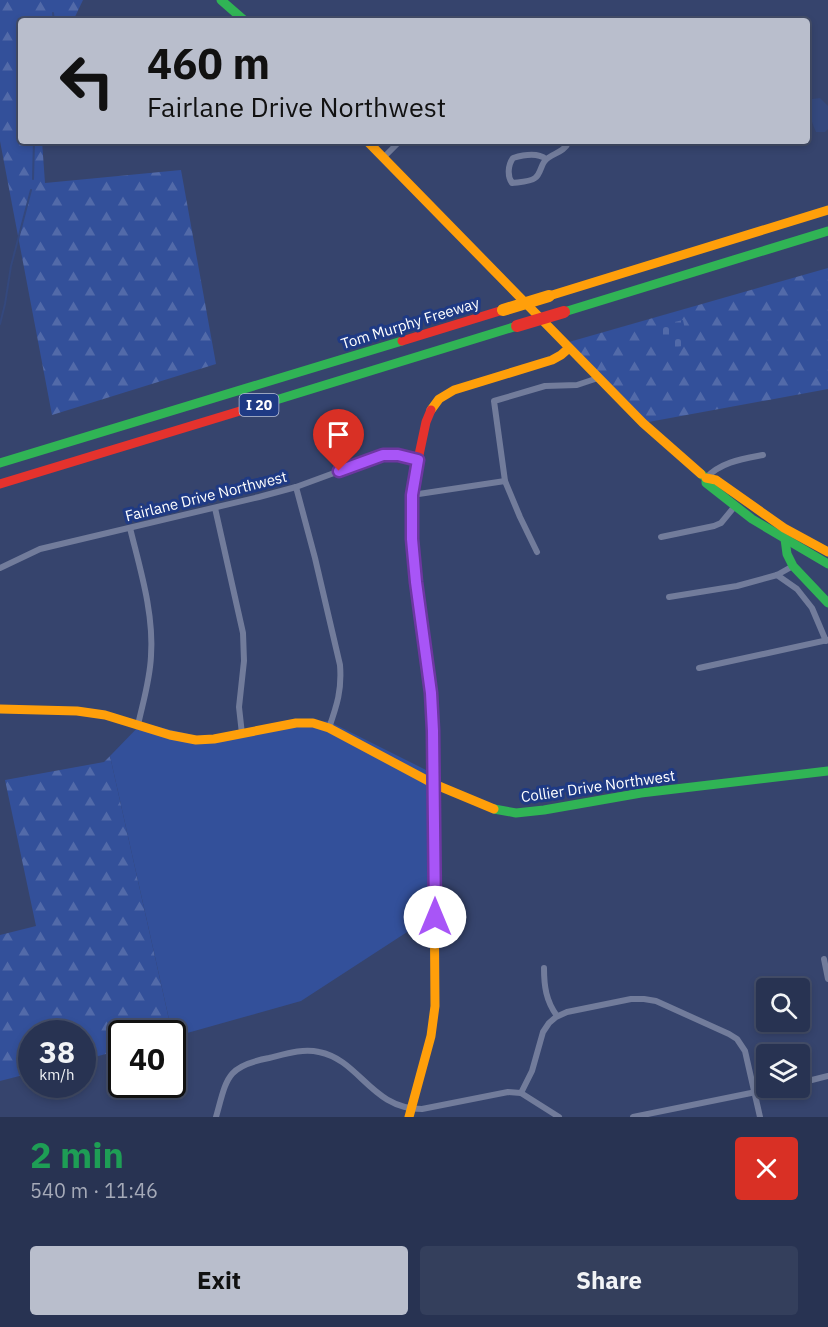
<!DOCTYPE html>
<meta charset="utf-8">
<style>
body{margin:0;font-family:"IBM Plex Sans",sans-serif;background:#343f5c;color:#f1f3f6;height:100vh;display:flex;flex-direction:column;font-size:22px;white-space:nowrap}
*{box-sizing:border-box;margin:0}
p{font-size:20px;color:#a5aab8}
.icon{flex:none;width:33px;height:33px;fill:none;stroke:currentColor;stroke-width:2;stroke-linecap:round;stroke-linejoin:round}
.map{position:relative;height:1117px;overflow:hidden}
.details{display:flex;flex-direction:column;background:#283352;flex:1}
.details>*{flex:none}
.guide{position:absolute;left:18px;top:18px;width:792px;height:126px;border-radius:6px;box-shadow:0 3px 9px #0003,0 0 0 2px #444e69;background:#b9becc;color:#111;overflow:hidden}
.tools{position:absolute;left:756px;top:978px;display:grid;gap:12px}
.tools a{display:grid;place-items:center;width:54px;height:54px;border-radius:6px;background:#283352;box-shadow:0 3px 9px #0003,0 0 0 2px #444e69;font-size:30px}
.speed{position:absolute;left:18px;top:1020px;display:flex;gap:12px;font-size:30px;font-weight:700;text-align:center}
.speed>*{display:grid;place-content:center;width:78px;height:78px;border-radius:50%;background:#283352;box-shadow:0 3px 9px #0003,0 0 0 2px #444e69;line-height:1}
.speed small{font-size:15px;font-weight:400}
.speed .limit{border:3px solid #111;border-radius:9px;background:#fff;color:#111}
.pin{position:absolute;display:grid;place-items:center;width:51px;height:51px;color:#fff;margin:-62px -26px;border-radius:50% 50% 50% 0;rotate:-45deg;box-shadow:0 0 6px #0007}
.pin .icon{rotate:45deg}
.me{position:absolute;width:66px;margin:-33px;rotate:0deg;stroke-linejoin:round;filter:drop-shadow(0 0 4px #0008)}
.turn{display:flex;align-items:center;gap:21px;height:126px;padding:0 30px;font-size:27px}
.turn .icon{width:78px;height:78px;stroke-width:2.5}
.turn b{display:block;font-size:42px;line-height:51px}
.round{display:grid;place-items:center;flex:none;width:63px;height:63px;border-radius:6px;background:#343f5c}
.head{display:flex;align-items:center;justify-content:space-between;height:102px;padding:0 30px}
h1{font-size:36px;font-weight:800;line-height:45px;color:#1e9e55}
.button{display:flex;gap:12px;margin-top:auto;padding:12px 30px}
.button a{flex:1;height:69px;border-radius:6px;background:#b9becc;color:#111;font-size:24px;font-weight:800;line-height:69px;text-align:center}
.button a+a{background:#343f5c;color:#f1f3f6}
.map>svg:first-child{display:block}
.forest{fill:url(#forest-firs)}
.cemetery{fill:url(#cemetery-stones)}
.park{fill:#33509a}
.water{fill:#34487d}
.lines{fill:none;stroke-linecap:round;stroke-linejoin:round}
.stream{stroke:#34487d;stroke-width:2}
.street{stroke:#727c9b;stroke-width:6}
.fast{stroke:#30b455;stroke-width:9}
.slow{stroke:#ff9f0a;stroke-width:9}
.jam{stroke:#e5322d;stroke-width:9}
.slow-bridge{stroke:#ff9f0a;stroke-width:12}
.jam-bridge{stroke:#e5322d;stroke-width:12}
.route-casing{stroke:#6d37a1;stroke-width:15}
.route{stroke:#a855f7;stroke-width:10}
.labels{text-anchor:middle;dominant-baseline:central;stroke-width:6;stroke-linejoin:round;paint-order:stroke}
.shield{fill:#1f3a84;stroke:#bcc4da;stroke-width:1.5}
.shield-label{font-size:14px;font-weight:bold;fill:#fff}
.street-label{font-size:15px;fill:#fff;stroke:#1f3a84}
</style>
<div class="map">
<svg width="828" height="1117" viewBox="0 0 828 1117">
<defs>
<pattern id="forest-firs" width="22" height="20" patternUnits="userSpaceOnUse" patternTransform="scale(1.5)"><rect width="22" height="20" fill="#33509a"/><path d="M5 1l3.5 6h-7zM16 11l3.5 6h-7z" fill="#526aa9"/></pattern>
<pattern id="cemetery-stones" width="16" height="16" patternUnits="userSpaceOnUse" patternTransform="scale(1.5)"><rect width="16" height="16" fill="#33509a"/><path d="M2 7V4a2 2 0 0 1 4 0v3zM10 15v-3a2 2 0 0 1 4 0v3z" fill="#526aa9"/></pattern>
</defs>
<rect width="100%" height="100%" fill="#36446d"/>
<g class="forest">
<path d="M0,0h83l-10,21h-52v120h21l3,42 136,-13 35,194 -164,51 -52,-274z"/>
<path d="M828,268v121l-185,34 -81,-79z"/>
<path d="M110,756l62,277 -50,1 -1,16 -38,10 -1,-26h-50l-1,39 -31,8v-146l36,-9 -31,-146 99,-18z"/>
</g>
<path class="cemetery" d="M683,320l5,25 -25,5 -5,-24z"/>
<path class="park" d="M328,721l106,53 7,136 -140,91 -128,36 -63,-281 32,-33 68,16 47,-10z"/>
<path class="water" d="M820,98l8,8v23l-3,3h-9c-5,-12 -9,-21 -4,-33z"/>
<g class="lines">
<g class="stream">
<path d="M53,13l1,8"/>
<path d="M33,179l1,-38"/>
<path d="M0,324l5,-20 6,-38 20,-76"/>
</g>
<g class="street">
<path d="M384,157l16,-16"/>
<path d="M546,159c-9,-7 -23,-4 -33,-1 -5,7 -6,18 -1,25 7,-1 18,-1 23,-5 5,-3 6,-12 9,-16 7,-10 19,-7 25,-21"/>
<path d="M706,478c15,-16 36,-19 57,-23"/>
<path d="M296,487l19,71 25,107c2,25 -3,40 -11,63"/>
<path d="M412,495l93,-14"/>
<path d="M215,508l28,125 1,28 -5,46 3,27"/>
<path d="M130,528c10,41 24,85 21,128 -1,24 -8,46 -13,69"/>
<path d="M661,537l53,-11 7,-3 14,-17"/>
<path d="M537,552l-17,-35 -15,-36 -11,-80 51,-15 32,-1 21,-7"/>
<path d="M0,568l40,-19 219,-52 37,-10 87,-32h15l20,5"/>
<path d="M777,575l20,14 15,19 14,33"/>
<path d="M669,597l68,-11 40,-11 16,-9"/>
<path d="M699,668l129,-28"/>
<path d="M824,959l4,20"/>
<path d="M544,968c0,18 2,33 13,48"/>
<path d="M800,1083l28,-7"/>
<path d="M521,1093l11,-22 11,-39 6,-9 7,-6 11,-5 64,-13h13l12,2 73,33 8,5 8,12 15,66"/>
<path d="M216,1117c11,-39 10,-51 53,-59 16,-4 34,-10 50,-6 41,8 52,57 103,57l86,-17 13,1 38,24"/>
<path d="M633,1117l143,-29"/>
</g>
<g class="fast">
<path d="M221,0l24,21"/>
<path d="M564,312l264,-81"/>
<path d="M263,404l254,-78"/>
<path d="M0,463l402,-122"/>
<path d="M701,474l5,4v5l46,36 76,45"/>
<path d="M785,539l2,15 6,12 35,37"/>
<path d="M494,809l22,4 28,-3 97,-17 187,-22"/>
</g>
<g class="slow">
<path d="M367,141l276,282 58,51"/>
<path d="M549,296l279,-86"/>
<path d="M431,410l8,-11 15,-9 98,-30 9,-5 8,-7"/>
<path d="M706,478l10,2 68,48 44,24"/>
<path d="M0,709l77,2 28,4 65,20 26,5 18,-1 82,-16h17l16,5 105,56 60,25"/>
<path d="M409,1117l22,-81 4,-30 -2,-275 -7,-67"/>
</g>
<g class="jam">
<path d="M402,341l101,-31"/>
<path d="M0,484l263,-80"/>
<path d="M426,664l-13,-108 -1,-59 4,-28 10,-47 5,-12"/>
</g>
<path class="slow-bridge" d="M503,310l46,-14"/>
<path class="jam-bridge" d="M517,326l47,-14"/>
</g>
<g class="lines">
<g class="route-casing">
<path id="route" d="M339,471l44,-16h15l20,5 -6,35v44l4,43 15,111 2,38 2,186"/>
</g>
<use href="#route" class="route"/>
</g>
<g class="labels">
<rect class="shield" x="239.5" y="394" width="39" height="22" rx="4.5"/>
<g class="shield-label">
<text x="259" y="405">I 20</text>
</g>
<g class="street-label">
<text transform="translate(410 323) rotate(-17)">Tom Murphy Freeway</text>
<text transform="translate(206 496) rotate(-14)">Fairlane Drive Northwest</text>
<text transform="translate(598 786) rotate(-8)">Collier Drive Northwest</text>
</g>
</g>
</svg>
<div class="tools">
<a><svg class="icon" aria-label="search" viewBox="0 0 24 24"><circle cx="10" cy="10" r="6"/><path d="M15 15l6 6"/></svg></a>
<a><svg class="icon" aria-label="layers" viewBox="0 0 24 24"><path d="M12 4l9 5-9 5-9-5zM3 14l9 5 9-5"/></svg></a>
</div>
<div class="speed"><div>38<small>km/h</small></div><div class="limit">40</div></div>
<div class="pin" style="left:339px;top:471px;background:#d93025"><svg class="icon" aria-label="arrive" viewBox="0 0 24 24"><path d="M6 21V4h12l-3 4 3 4H6"/></svg></div>
<svg class="me" style="left:435px;top:917px" viewBox="-20 -20 40 40"><circle r="19" fill="#fff"/><path d="M0-13L10 11 0 6-10 11z" fill="#a855f7"/></svg>
<div class="guide">
<div class="turn"><svg class="icon" aria-label="left" viewBox="0 0 24 24"><path d="M17 20v-9H6M10 6l-5 5 5 5"/></svg><div><b>460 m</b>Fairlane Drive Northwest</div></div>
</div>
</div>
<section class="details">
<div class="head"><div><h1>2 min</h1><p>540 m · 11:46</p></div><a class="round" style="background:#d93025;color:#fff"><svg class="icon" aria-label="close" viewBox="0 0 24 24"><path d="M6 6l12 12M18 6L6 18"/></svg></a></div>
<div class="button"><a>Exit</a><a>Share</a></div>
</section>
